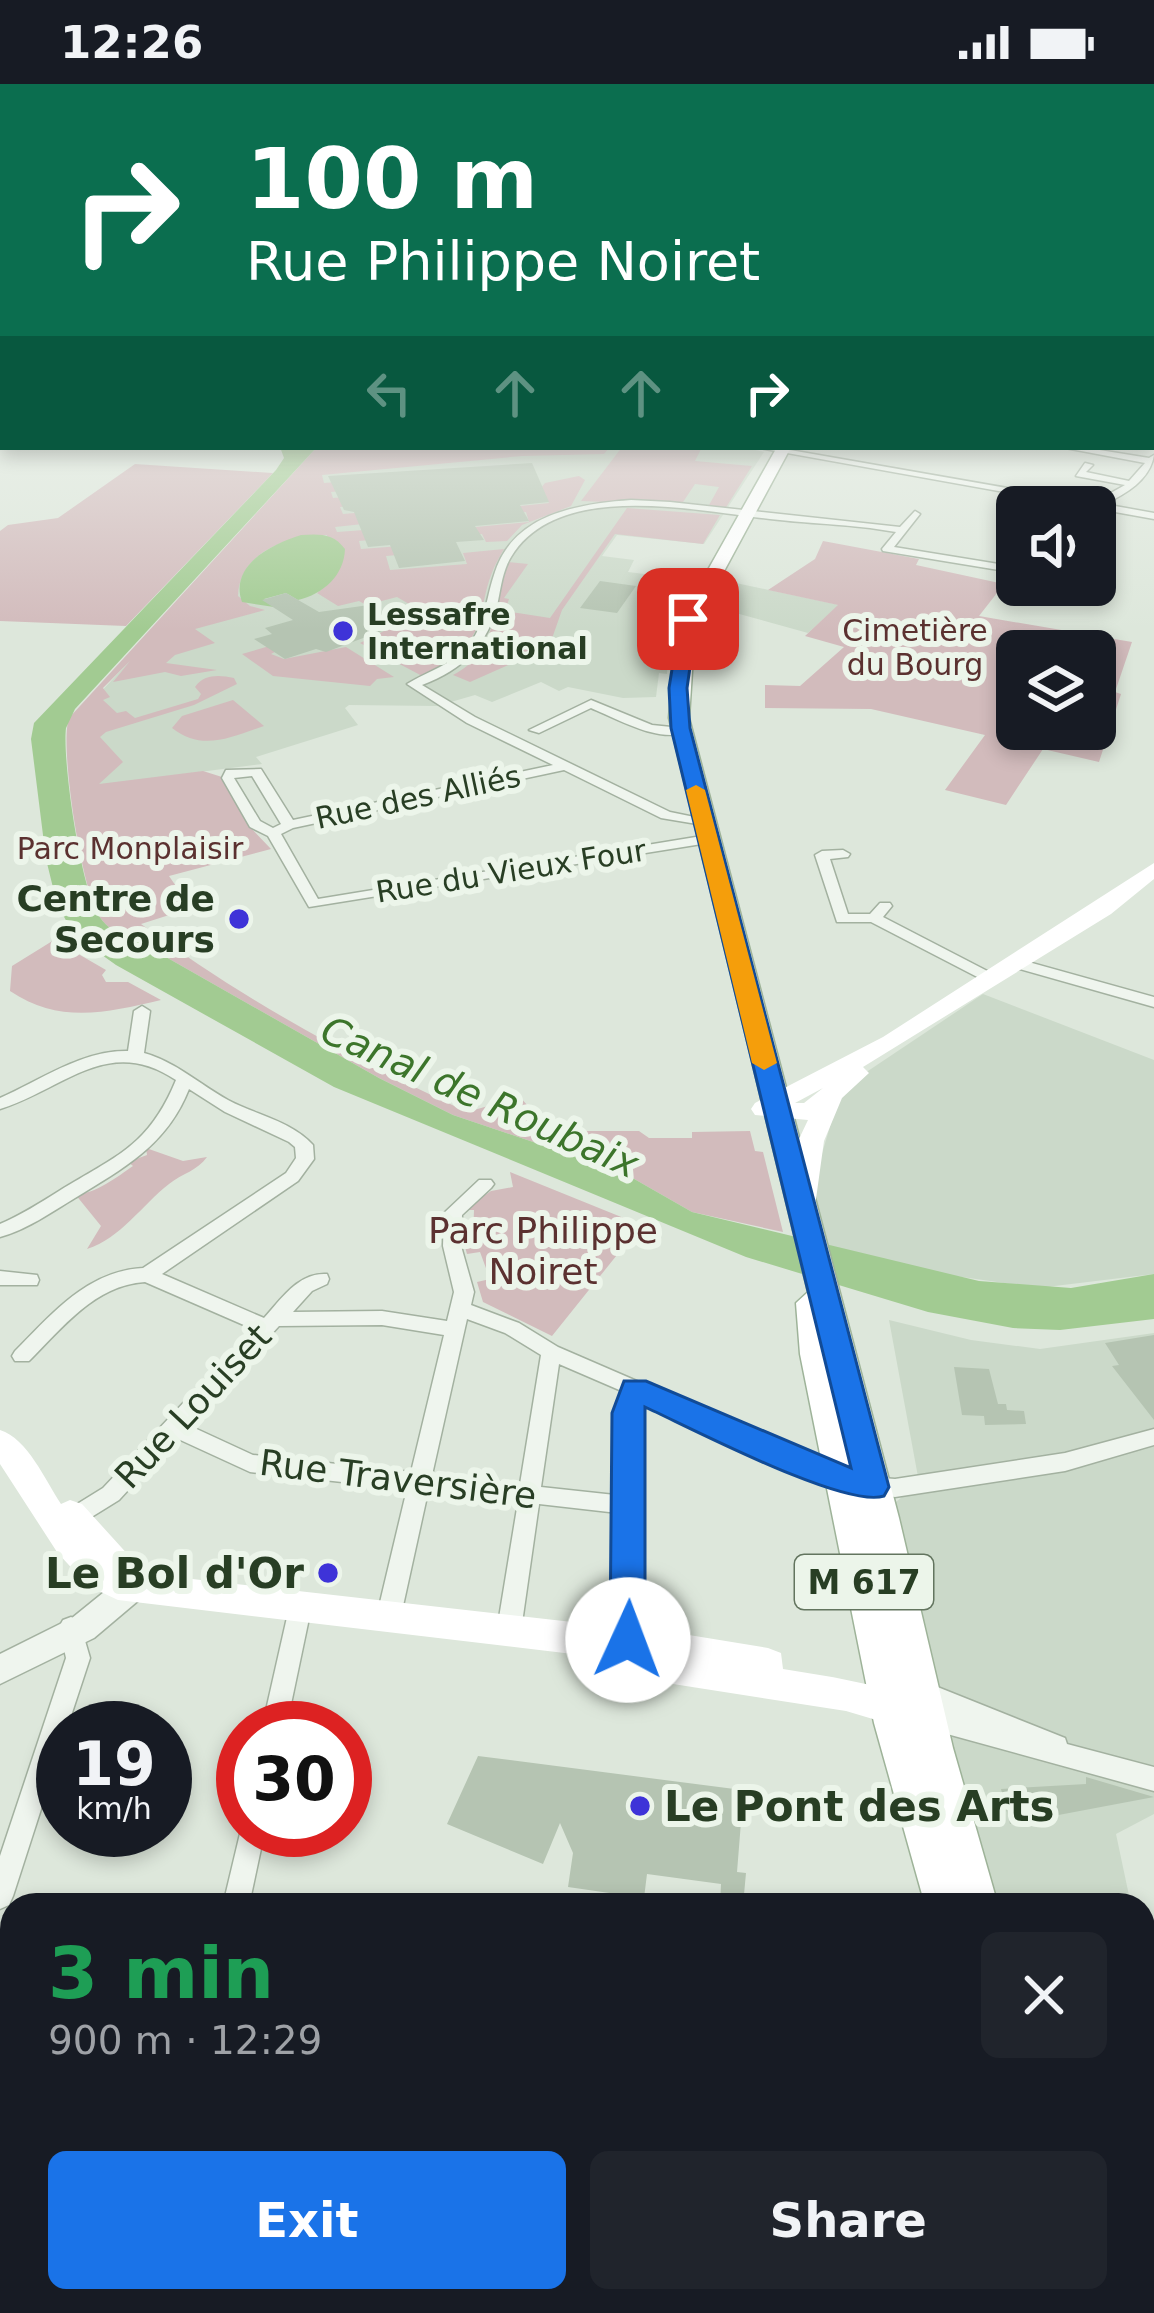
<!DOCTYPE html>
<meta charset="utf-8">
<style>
body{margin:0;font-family:"DejaVu Sans",sans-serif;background:#20242c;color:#f1f3f6;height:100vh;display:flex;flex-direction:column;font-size:45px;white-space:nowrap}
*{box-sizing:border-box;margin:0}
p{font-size:39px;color:#9ea1a6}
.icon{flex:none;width:66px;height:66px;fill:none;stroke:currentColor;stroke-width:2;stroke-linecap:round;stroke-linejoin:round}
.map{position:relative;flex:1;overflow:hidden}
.details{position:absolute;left:0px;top:1809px;width:1155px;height:420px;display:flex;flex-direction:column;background:#171b24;border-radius:36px 36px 0 0;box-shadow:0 6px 18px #0003}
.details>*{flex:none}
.top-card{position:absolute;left:0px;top:0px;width:1155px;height:366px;box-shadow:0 6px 18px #0003;background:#0b6e4f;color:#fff;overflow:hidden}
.controls{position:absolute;left:996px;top:402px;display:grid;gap:24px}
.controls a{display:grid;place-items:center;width:120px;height:120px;border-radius:18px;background:#171b24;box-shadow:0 6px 18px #0003;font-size:60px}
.speed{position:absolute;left:36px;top:1617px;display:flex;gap:24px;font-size:60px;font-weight:700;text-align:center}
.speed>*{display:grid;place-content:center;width:156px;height:156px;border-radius:50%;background:#171b24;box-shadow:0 6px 18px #0003;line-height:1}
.speed small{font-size:30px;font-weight:400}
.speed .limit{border:18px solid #d22;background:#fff;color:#111}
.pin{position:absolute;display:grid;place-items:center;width:102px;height:102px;color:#fff;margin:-51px;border-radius:24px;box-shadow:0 6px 18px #0006}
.me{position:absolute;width:132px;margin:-66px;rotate:2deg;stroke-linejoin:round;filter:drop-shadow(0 0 9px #0008)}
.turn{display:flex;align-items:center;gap:42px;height:252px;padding:0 48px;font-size:54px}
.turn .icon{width:156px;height:156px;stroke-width:2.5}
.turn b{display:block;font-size:84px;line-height:102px}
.lanes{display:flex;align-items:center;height:114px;padding:0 48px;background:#0003;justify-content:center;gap:60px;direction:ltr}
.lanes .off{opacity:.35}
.round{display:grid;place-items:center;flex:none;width:126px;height:126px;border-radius:18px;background:#20242c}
.head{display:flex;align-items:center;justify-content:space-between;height:204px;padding:0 48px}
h1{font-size:72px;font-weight:800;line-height:90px;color:#1e9e55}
.button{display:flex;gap:24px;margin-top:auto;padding:24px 48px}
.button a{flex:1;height:138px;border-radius:18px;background:#1a73e8;color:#fff;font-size:48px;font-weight:800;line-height:138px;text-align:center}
.button a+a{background:#20242c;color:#f1f3f6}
.status{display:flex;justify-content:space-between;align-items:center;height:84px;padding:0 60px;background:#171b24;direction:ltr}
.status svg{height:33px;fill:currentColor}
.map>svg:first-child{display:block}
.built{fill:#cbd9c9}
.green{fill:#d2bbbc;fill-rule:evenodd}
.water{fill:#a2cb92}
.building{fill:#b5c4b2}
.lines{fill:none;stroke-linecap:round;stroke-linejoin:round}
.minor-casing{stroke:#a3b1a0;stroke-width:3}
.tertiary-casing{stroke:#a3b1a0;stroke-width:3}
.primary-casing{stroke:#9eb399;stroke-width:3}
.minor{fill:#eff5ee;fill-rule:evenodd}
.tertiary{fill:#eff5ee;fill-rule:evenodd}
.secondary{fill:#fff;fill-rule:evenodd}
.primary{fill:#fff;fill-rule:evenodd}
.route{fill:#1a73e8;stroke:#114b97;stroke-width:3}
.slow{fill:#f59e0b}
.poi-dot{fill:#3e33d8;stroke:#ecf5ea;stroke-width:4.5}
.labels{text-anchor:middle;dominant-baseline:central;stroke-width:12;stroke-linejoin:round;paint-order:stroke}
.far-poi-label{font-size:30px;font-weight:bold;fill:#283e24;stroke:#ecf5ea;text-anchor:start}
.far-park-label{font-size:30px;fill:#5b3130;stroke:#ecf5ea}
.far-street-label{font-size:30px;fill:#283e24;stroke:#ecf5ea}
.shield{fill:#ecf5ea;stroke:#63755f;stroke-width:3}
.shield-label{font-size:33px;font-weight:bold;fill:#283e24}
.poi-label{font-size:36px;font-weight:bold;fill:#283e24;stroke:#ecf5ea;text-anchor:end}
.park-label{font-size:36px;fill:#5b3130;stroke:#ecf5ea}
.street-label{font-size:36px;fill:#283e24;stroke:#ecf5ea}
.water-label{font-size:39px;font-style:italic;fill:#3c752b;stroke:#ecf5ea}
.near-poi-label{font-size:42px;font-weight:bold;fill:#283e24;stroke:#ecf5ea;text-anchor:end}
</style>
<div class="status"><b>12:26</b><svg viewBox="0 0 49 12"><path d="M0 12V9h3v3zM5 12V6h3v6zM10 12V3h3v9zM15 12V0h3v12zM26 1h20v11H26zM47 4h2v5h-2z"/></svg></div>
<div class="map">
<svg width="1154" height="2229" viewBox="0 0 1154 2229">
<rect width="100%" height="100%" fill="#dde7db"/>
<g class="built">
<path d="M373,363h370l21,5 -60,92 -87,-9 -15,21 32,4 -6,12 65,8 -24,45 -2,49 -8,-1 -3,24 -33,1 -55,-11 -9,4 -18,-9 -49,20 -17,-7 -38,11 -88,-1 -4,3 13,17 -102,32 6,7 -180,23 -7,-58 8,-18 137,-147 117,-103z"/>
<path d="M717,495l122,26 -31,28 -105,-29z"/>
<path d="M983,910l171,66v214l-116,14 -104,-15 -99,-23 -15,-9 -8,-54 25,-84 19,-24z"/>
<path d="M889,1236l82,20 69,9 114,-16v481l-38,20 15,71h-136l-67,-224 -37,-175 11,-9 19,-4z"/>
<path d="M1143,1871l11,45v292l-11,-38z"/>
</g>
<g class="green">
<path d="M317,363h293l-6,7 -82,2 -200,19 2,8 62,-5 28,6 -83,8 2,6 61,-5 27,7 -81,7 3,7 58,-5 18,9 -84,9 2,5 68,-5 28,7 -74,7 2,8 53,-4 30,6 -58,5 4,14 77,-6 -4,-11 41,-4c-38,62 1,81 -80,128l-64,-34 44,-22 -11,-6 -38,11 -5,-4 59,-18 -12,-7 -31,8 -7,-4 -21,5 -21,-13 14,-11 -4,-47c-37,-1 -88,17 -89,61l12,10 15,4 -70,19 20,14 -40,12 -9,8 51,7 -36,6 -16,-4 -52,10 17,-21 -27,27 7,9 -7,3 14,13 9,-2 9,7 63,-19 3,-5 -6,-7c9,-13 24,-12 39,-9l3,6 -43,21 -88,27 -6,5 23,25 -24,22 104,-13 19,6 29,51 20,21 -102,27 22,32 -50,16c101,75 212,135 326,188l53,-15 30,34h89l10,7h43v-6l58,-1 5,20 8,1 20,80 -91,-20 -70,-40 -169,-57 -74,-37 -250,-142c-14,-4 -21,-7 -30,-20 -17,-26 -40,-170 -30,-198z"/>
<path d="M622,363l79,2 -6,12 57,5 -27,43 -17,-2 11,-20 -24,-3 -14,21 -100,-4z"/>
<path d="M135,380l138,9 -147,153 -126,-5v-90l8,-6 50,-7z"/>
<path d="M579,392l6,4 -14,26 -49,19 -15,16 -21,1 -4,-8 -23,2 -4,-7 74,-7 -3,-10 -12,1 -3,-6 38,-4 -8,-15 4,-5z"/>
<path d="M627,424l93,7 -17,29 -88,-10 -53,76 -13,37 -79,35 -17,-7c47,-24 39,-71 55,-113l20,2 -24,34 5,1 -4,12 45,7z"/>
<path d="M823,457l96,18 -3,6 88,19 -25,32 153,26 -17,50 6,2 -22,68 -56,-13 -37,56 -61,-15 40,-55 -114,-26 -106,-1v-23l35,1 44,-39 -39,-11 33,-31 -70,-15 47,-31zM1017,567h78v78h-78z"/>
<path d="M307,551l-36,19 13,5 62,-12 48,30 -17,2 -7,7 -97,-10 -31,-22z"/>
<path d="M233,616l31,26c-34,11 -61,26 -92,2l10,-12z"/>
<path d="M54,856l52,30 -4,5 4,7h22l33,18c-55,13 -102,24 -151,-9l2,-25z"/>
<path d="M146,1064l37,13 24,-4c-10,14 -24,16 -38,27 -27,21 -48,54 -82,65l14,-23 -26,-32c19,1 42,-17 58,-28l-5,-4 19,-7z"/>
<path d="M510,1088l131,53 -89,111 -69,-34 -6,-20 13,-3 -10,-27 -13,2 -5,-18h11l1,-26h-11l28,-19 22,-4z"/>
</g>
<g class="water">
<path d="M280,363h37l-242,262 -9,19c-4,32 15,161 33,188 9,13 16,16 30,20l250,142 74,37 169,57 70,40 287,69 92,7 83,-14v45l-94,11 -47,-2 -85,-16 -182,-55 -412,-170 -218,-122 -42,-30 -17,-31 -11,-45 -15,-120 3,-16 242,-253 8,-12z"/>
<path d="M301,451c19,-1 32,-2 44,14 -1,27 -22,45 -47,51l-12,-7 -22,6 10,8 -32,-5c-13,-36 29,-58 59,-67z"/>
</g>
<g class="building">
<path d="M532,379l17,39 -29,3 9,16 -54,5 9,14 -28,2 9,19 -66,7 -9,-23 -22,2 -14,-35 -10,-2 -16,-34z"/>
<path d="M600,497l36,5 -19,27 -37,-5z"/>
<path d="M286,509l33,19 50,-7 34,18 -77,29 -10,-3 -31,10 -31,-20 18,-5 -7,-6 28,-8 -31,-20z"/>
<path d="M1154,1251v85l-42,-54 7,-1 -14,-22z"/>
<path d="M954,1283l35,2 9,35h8l1,6 17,1 2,13 -41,1 -1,-9 -22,-1z"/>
<path d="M478,1672l272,35 -1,32 -8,-1 -4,50 9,1 -3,32h-23l1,-21 -74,-10 -3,24 -76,-11 5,-34 -13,-30 -17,41 -96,-40z"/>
<path d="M1086,1693l68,20 -144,27 -9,-35 85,-5z"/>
</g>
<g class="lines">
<g class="minor-casing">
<g id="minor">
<path d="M3,234v4l-3,1v-4z"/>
<rect x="0" y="271" width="3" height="4"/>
<rect x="1152" y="343" width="2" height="6"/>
<path d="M754,363h19l320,56 32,-18 -49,-9 9,-13 8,2 -7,7 43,9 16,-18 -85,-16h21l68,11 5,-3c-4,25 -28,39 -50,49l50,9v6z"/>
<path d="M631,416l39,2 230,25 15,-16 5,3 -26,33 123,20v6l-134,-22 -1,-2 14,-17 -26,-4c-33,-4 -67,-5 -100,-9 -74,-8 -212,-40 -259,38 -8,13 -10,29 -13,44 -9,43 -35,69 -76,84l53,32 195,95 39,8v6l-48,-8 -97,-48 -271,58 -12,6 37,65 390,-64 7,4 -7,4 -399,64 -41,-71 -18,-9 -28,-49 4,-8 35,-1 32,51 260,-55 -86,-42 -60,-39c21,-13 45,-19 62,-39 16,-21 17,-46 25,-70 18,-61 83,-71 137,-75zM252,692l29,48 -8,4 -13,-7 -26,-43z"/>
<path d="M591,616l61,25 29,3 6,4c-28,11 -68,-12 -96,-24l-52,25 -10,-3z"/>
<path d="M843,766l7,4 -2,3 -18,2 18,55h22l10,-11h10l2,3 -9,11 112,58v6h-10l-114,-59h-34l-22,-67 7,-4z"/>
<path d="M1014,874l140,39v10l-145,-41 -3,-3z"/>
<path d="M142,922l8,5 -6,42c32,9 55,31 84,47 28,15 63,21 85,45l1,14 -16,22 -136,93 102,44c18,-20 35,-46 63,-44l2,5 -2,5 -15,7 -19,21 89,-1 65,10 7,-29 -11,-46 1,-33 35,-33h12l3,4 -3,4 -29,27 -1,31 13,46 -3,13 48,18 39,24 294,127 3,6 -3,6 -8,3 -8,-3 -194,-86 -7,56 7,68 -5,128 -4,7 -8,3 -8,-3 -4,-7 7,-128 -2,-11 -79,-9 -18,126 -4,7 -8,3 -8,-3 -4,-7 21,-128 -90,-10 -27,123 -4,7 -8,3 -8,-3 -4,-7 30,-126 -157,-17 -74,-34 -57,62 -42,26 -8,3 -8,-3 -3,-6 3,-6 42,-26 150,-159 -108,-47c-50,3 -83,46 -116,79h-14l-3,-5 3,-5c37,-37 72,-80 128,-83l143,-95 10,-15 -1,-11 -6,-5 -64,-30 -36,-23c-22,56 -65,79 -114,109 -25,15 -47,31 -75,39v-13c21,-9 40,-21 59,-33 57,-35 90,-45 117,-111 -68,-46 -112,9 -176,29v-11c41,-18 82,-48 128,-47l6,-40zM467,1235l38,14 36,22 -21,129 -88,-9zM382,1241l62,10 -33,137 -158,-17 -65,-30 91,-99zM559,1280l65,28 -10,46 1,57 -74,-8z"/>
<path d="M0,1187l37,4 2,5 -2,5h-37z"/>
<path d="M1154,1345v16l-89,26 -170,26 -33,-5 -3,-6 3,-6 8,-3 25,2 170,-26z"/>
<path d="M301,1510l8,3 3,7 -26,124h-24l28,-124 3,-7z"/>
<path d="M71,1533l8,3 11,38 -23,70h-4v13l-50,155 -4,9 -9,4v-53l66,-198 -7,-31 4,-7z"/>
<path d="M920,1596l145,58 2,6 87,23v24l-236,-65 -3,-8 3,-8 9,-3 12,3 -27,-11 -4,-8 4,-8z"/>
<path d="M243,1737v9h22l-16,75h-26z"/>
<path d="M136,2217h32l-3,12h-32z"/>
<path d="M915,2217h108l-7,12h-94z"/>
</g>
</g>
<g class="tertiary-casing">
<g id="tertiary">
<rect x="1152" y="282" width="2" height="6"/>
<path d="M141,1483l11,4 4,9 -4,9 -58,49 -94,46v-30l72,-36 58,-47z"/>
</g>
</g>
<g class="primary-casing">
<g id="primary">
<path d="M777,363h14l-96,178 -6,93 210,800 54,230 45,157h-73l-51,-182 -74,-369 -4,-51 12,-11 -139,-574 8,-93z"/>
<path d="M1018,2217h90l2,12h-90z"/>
</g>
</g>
<use href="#minor" class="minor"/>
<use href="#tertiary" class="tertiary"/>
<g class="secondary">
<path d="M1154,779v16l-43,35 -248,153 6,6 -27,25 -18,43 -8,58 -4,7h-20l-4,-7 10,-58 10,-21 -53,-5 -4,-6 4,-6 128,-66zM823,1004l-19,15h-9z"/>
<path d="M0,1346c28,9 45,50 61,74l9,-4 12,4 49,54 26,17 424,48 44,14 15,-10 128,21 13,5 2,16c45,7 90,14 133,30l5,12 -5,12 -13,5 -57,-17 -173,-27 -92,-29 -463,-55 -30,-14 -31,-34 -57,-88z"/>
<path d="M1154,2090v46l-11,1v-46z"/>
<path d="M1154,2173v46l-19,-2h8v-43z"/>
</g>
<use href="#primary" class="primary"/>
</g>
<linearGradient id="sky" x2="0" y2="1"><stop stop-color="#8cbdc6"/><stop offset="0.43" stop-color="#f0f4ef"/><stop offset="1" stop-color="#f0f4ef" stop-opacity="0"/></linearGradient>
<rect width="1154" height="546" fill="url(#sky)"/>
<path class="route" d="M688,530l9,5 -10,69 3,40 199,759 -5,9c-39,13 -195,-69 -239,-89v233l-5,12 -12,4 -13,-4 -5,-12 2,-227 12,-32h22l205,87 -180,-740 -2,-40 11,-69z"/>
<path class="slow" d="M696,701l9,5 72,273 -13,7 -12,-7 -66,-273z"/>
<g class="poi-dot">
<circle cx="343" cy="547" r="12"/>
<circle cx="239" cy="835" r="12"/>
<circle cx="328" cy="1489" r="12"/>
<circle cx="640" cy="1722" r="12"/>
</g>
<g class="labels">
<g class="far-poi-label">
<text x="367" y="530">Lessafre<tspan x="367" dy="34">International</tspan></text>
</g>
<g class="far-park-label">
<text x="915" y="546">Cimetière<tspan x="915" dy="34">du Bourg</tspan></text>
<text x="130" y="764">Parc Monplaisir</text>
</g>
<g class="far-street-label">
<text transform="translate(418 713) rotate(-12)">Rue des Alliés</text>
<text transform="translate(511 787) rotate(-9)">Rue du Vieux Four</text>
</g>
<rect class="shield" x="795" y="1471" width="138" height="54" rx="9"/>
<g class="shield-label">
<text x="864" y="1498">M 617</text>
</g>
<g class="poi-label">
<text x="215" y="814">Centre de<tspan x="215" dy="41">Secours</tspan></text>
</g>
<g class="park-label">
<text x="543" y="1146">Parc Philippe<tspan x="543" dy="41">Noiret</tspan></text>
</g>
<g class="street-label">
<text transform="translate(193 1322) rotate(-47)">Rue Louiset</text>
<text transform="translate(398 1395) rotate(7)">Rue Traversière</text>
</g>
<g class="water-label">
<text transform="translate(480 1013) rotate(24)">Canal de Roubaix</text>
</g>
<g class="near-poi-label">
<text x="304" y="1489">Le Bol d'Or</text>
<text x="664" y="1722" text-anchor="start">Le Pont des Arts</text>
</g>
</g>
</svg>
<div class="controls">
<a><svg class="icon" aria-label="sound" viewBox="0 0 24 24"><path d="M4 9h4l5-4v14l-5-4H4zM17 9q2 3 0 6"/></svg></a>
<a><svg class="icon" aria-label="layers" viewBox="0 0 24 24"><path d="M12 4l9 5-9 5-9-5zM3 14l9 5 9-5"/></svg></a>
</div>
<div class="speed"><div>19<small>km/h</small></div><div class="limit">30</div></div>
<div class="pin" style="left:688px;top:535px;background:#d93025"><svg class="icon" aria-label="arrive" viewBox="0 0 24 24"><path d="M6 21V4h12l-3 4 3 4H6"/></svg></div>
<svg class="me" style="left:628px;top:1556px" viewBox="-20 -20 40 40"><circle r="19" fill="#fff"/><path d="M0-13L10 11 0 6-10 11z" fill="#1a73e8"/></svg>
<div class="top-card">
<div class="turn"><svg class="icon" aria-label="right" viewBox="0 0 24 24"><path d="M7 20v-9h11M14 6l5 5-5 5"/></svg><div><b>100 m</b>Rue Philippe Noiret</div></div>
<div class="lanes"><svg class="icon off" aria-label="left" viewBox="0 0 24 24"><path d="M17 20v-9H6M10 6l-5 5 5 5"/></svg><svg class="icon off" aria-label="ahead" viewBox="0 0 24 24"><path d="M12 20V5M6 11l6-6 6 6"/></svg><svg class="icon off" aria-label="ahead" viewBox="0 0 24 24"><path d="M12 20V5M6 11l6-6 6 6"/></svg><svg class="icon" aria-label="right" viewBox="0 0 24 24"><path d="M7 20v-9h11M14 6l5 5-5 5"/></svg></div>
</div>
<section class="details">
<div class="head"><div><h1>3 min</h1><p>900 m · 12:29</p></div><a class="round"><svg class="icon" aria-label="close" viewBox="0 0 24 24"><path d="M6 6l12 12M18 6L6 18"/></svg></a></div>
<div class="button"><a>Exit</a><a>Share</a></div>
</section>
</div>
